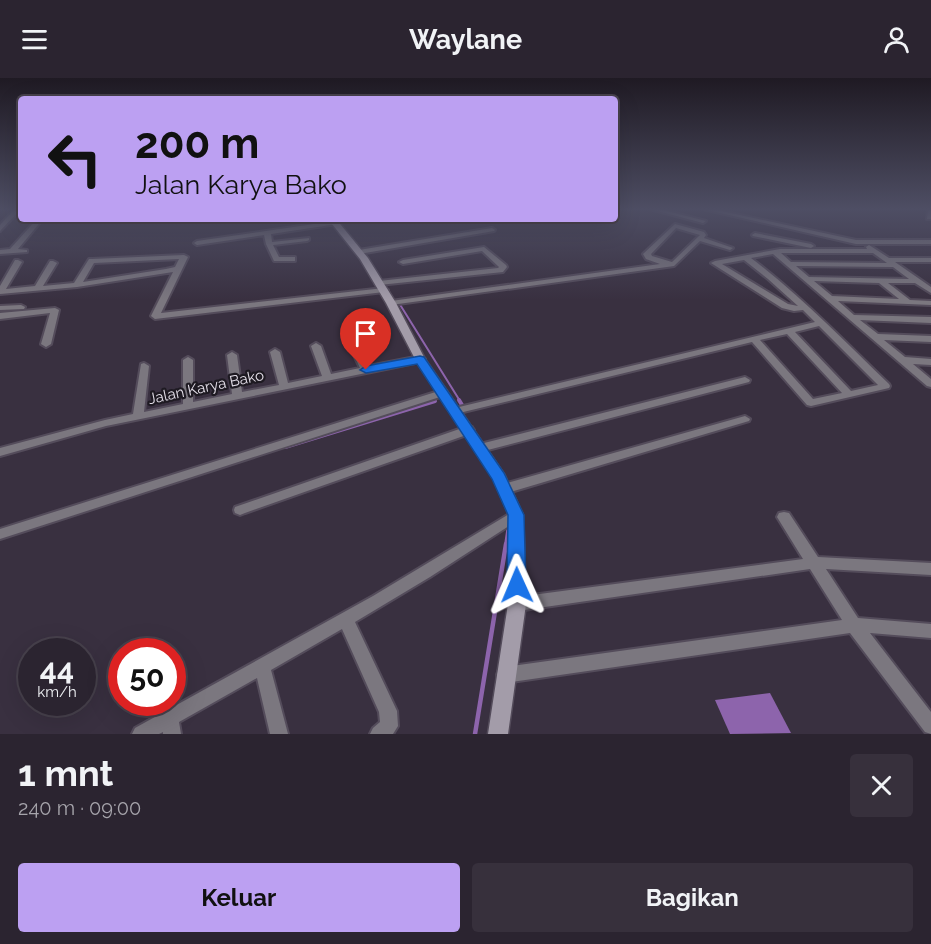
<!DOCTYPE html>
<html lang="id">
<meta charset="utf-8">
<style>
body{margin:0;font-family:Raleway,sans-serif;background:#37303c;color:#f1f3f6;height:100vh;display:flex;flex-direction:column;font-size:22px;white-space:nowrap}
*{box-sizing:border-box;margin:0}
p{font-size:20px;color:#a6a4ab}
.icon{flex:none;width:33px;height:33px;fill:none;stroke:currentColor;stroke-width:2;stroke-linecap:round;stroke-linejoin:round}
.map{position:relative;height:656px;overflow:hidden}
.details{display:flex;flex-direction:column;background:#2b2430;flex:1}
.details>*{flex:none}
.top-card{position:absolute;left:18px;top:18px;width:600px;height:126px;border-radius:6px;box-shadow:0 6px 24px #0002,0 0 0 2px #47414c;background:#bca0f2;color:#111;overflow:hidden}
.speed{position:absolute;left:18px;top:560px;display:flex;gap:12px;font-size:30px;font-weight:700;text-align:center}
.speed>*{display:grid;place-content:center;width:78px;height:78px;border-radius:50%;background:#2b2430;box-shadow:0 6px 24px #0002,0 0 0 2px #47414c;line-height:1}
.speed small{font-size:15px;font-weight:400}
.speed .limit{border:9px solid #d22;background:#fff;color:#111}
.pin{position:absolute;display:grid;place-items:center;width:51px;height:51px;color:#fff;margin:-62px -26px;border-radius:50% 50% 50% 0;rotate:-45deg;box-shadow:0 0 6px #0007}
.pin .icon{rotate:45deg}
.me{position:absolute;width:66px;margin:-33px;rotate:359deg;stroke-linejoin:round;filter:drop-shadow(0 0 4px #0008)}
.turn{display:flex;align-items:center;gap:21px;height:126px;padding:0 18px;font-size:27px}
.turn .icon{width:78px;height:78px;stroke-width:2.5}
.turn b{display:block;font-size:42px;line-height:51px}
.round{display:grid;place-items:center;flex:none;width:63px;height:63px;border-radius:6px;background:#37303c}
.head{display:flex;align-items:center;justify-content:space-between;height:102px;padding:0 18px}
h1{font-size:36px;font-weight:700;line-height:45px}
.primary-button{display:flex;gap:12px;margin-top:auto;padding:12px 18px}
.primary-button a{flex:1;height:69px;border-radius:6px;background:#bca0f2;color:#111;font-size:24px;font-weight:700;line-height:69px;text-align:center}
.primary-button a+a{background:#37303c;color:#f1f3f6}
header{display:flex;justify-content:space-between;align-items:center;height:78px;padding:0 18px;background:#2b2430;font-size:27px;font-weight:700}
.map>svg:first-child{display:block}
.water{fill:#8d64ac}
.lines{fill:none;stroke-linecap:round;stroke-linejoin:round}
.stream-far2{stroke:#8d64ac;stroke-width:2}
.stream-far1{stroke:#8d64ac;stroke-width:4}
.stream{stroke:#8d64ac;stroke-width:4.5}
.street-casing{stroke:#544c5b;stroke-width:4}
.secondary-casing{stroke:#544c5b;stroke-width:3}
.street{fill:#7b777f;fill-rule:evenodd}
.secondary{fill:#a39ca9;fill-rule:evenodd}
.route{fill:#1a73e8;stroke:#114b97;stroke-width:1.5}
.labels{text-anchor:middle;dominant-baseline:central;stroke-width:4.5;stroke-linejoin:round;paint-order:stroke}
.street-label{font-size:15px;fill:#e4dfe9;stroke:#1e1a22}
</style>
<header><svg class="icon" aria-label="menu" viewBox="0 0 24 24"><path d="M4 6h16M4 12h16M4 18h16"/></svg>Waylane<svg class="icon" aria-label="person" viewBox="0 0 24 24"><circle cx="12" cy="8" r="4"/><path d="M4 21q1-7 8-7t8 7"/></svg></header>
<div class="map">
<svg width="931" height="656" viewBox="0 0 931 656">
<rect width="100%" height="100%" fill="#393040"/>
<path class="water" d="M770,615l21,40 -61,1 -15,-34z"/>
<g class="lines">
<path class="stream-far2" d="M399,225l61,98"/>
<g class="stream-far1">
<path d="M459,322l3,5"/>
<path d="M285,369l150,-46"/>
<path d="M506,467l3,-20"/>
</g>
<path class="stream" d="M475,656l31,-190"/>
<g class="street-casing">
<g id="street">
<path d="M650,131h9l47,12 -3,2z"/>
<path d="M703,131h9l144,31h75v4h-75z"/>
<path d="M931,131v10h-4l1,-8z"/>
<path d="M13,133l5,1 -18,19v-6z"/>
<path d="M37,141h6l-25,30 9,1v2l-27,2v-4l10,-1z"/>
<path d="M335,143l2,1v2l-66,10 1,8 37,-4v2l-2,1 -34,4 6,12h16v4h-21l-8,-17 -2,-9 -67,10 -3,-2 3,-2z"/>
<path d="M675,146l29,8 2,3 -2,3 29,10 -3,2 -30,-9 -26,25 -283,39 -4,-2 4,-2 269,-37 -14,-5 -3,-5zM676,150l24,7 -28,27 -20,-6 -1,-2z"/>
<path d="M492,150l3,2 -1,1 -135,23 -3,-2 3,-2z"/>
<path d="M755,155l56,11 3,2 -3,2 -58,-12 -1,-1z"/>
<path d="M869,167l20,13h42v4h-36l36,25v6l-16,-10h-27l22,17 21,1v4l-93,-4 16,14 77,2v6l-71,-3 18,14 53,2v6l-47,-2 21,17 26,2v6l-18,-1 18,15v8l-4,-1 -154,-132 -22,4c50,38 93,83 138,126l1,2 -1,2 -78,18 -4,-1 -55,-63 -297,72 -5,-3 5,-3 360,-86 -12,-12 -9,1 -12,-3 -71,-45 4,-2 65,-12h87l-1,-2zM781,175h92l14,10 -96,-1zM744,182l24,19 30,27 -10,-2 -66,-40zM796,188l97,1 16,12 -100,-2zM814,203l65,2 20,16 -67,-3zM819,248l59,59 -27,6 -56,-59zM787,256l55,59 -29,6 -53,-59z"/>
<path d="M484,169l22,18 1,2 -4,5 -124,13 -4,-2 4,-2 119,-13 1,-1 -17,-16 -79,13 -4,-2 4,-2z"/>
<path d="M184,177l4,2 -27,56 223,-25 4,2 -4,2 -229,27 -4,-3 22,-44 -96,15 -77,7v-8l15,-26h3l4,2 -16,27 29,-3 15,-25h3l4,2 -14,23 31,-3 15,-24h3zM179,181l-4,8 -9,2 -83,13 11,-19z"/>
<path d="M21,227l4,2 -1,2 -24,1v-4z"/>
<path d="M55,230l4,2 -8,34 -5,3 -5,-3 9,-31 -50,6v-6z"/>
<path d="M349,255l4,3 16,30 51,-10 5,3 -5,3 -314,64 -106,30v-8l105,-28 28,-6 8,-50 3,-1 5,3 -5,46 39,-8v-44l5,-3 5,3v42l39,-8 -5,-39 5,-3 5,3 5,37 37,-7 -9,-33 5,-3 5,3 8,31 34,-7 -11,-30 5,-3 5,3 10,28 29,-6 -15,-32z"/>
<path d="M745,299l5,3 -1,2 -269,70 -4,-1 -2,-3 2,-3 4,-1z"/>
<path d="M442,312l4,1 1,2 -1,2 -446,144v-10z"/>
<path d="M745,338l5,3 -1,2 -245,73 -4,-2 -2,-3 2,-3 4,-2z"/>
<path d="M468,348l4,1 2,3 -2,3 -227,80 -5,2 -5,-2 -1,-3 1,-3z"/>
<path d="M516,432l5,2 1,3 -1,3 -91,59 -75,45 42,89 1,15 -5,8h-23l3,-6 7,-6 -1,-10 -37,-83 -71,41 17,64h-18l-13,-56 -78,44 2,12h-18v-2l-4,2h-27l3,-6 238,-132z"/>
<path d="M784,434l5,1 29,44 113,6v12l-105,-6 32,49 73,6v14l-61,-5 61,79v22l-6,-2 -75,-99 -345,50 -6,-2 -2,-6 2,-6 6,-2 337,-47 -32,-51 -293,42 -5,-2 -3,-5 3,-5 5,-2 286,-38 -26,-42 2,-4z"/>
</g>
</g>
<g class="secondary-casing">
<path id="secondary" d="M328,141h8l32,39 28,45 29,56 79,115 19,41 3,89 -18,130h-20l20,-130 1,-89 -16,-37 -78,-119 -29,-56 -26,-44z"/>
</g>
<use href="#street" class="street"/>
<use href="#secondary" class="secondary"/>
</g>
<linearGradient id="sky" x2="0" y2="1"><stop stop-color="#1f1a23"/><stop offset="0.59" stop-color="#4e4e64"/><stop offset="1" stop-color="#4e4e64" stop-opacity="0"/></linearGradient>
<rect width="931" height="222" fill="url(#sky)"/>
<path class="route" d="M420,278l4,1 80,116 20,42 2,70 -3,6 -6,2 -7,-2 -3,-6 1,-70 -16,-36 -75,-115 -51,9 -6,-3 6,-4z"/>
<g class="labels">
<g class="street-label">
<text transform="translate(206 309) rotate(-12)">Jalan Karya Bako</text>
</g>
</g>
</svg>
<div class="speed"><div>44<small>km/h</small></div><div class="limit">50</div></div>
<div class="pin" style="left:366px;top:292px;background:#d93025"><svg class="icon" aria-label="arrive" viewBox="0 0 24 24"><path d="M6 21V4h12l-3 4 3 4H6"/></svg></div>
<svg class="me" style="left:517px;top:507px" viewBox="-20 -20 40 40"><path d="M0-17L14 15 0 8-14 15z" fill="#1a73e8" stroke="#fff" stroke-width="4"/></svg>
<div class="top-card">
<div class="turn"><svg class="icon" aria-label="left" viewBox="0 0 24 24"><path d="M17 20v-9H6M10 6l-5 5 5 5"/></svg><div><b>200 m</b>Jalan Karya Bako</div></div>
</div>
</div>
<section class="details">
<div class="head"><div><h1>1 mnt</h1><p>240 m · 09:00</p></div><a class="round"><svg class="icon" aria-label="close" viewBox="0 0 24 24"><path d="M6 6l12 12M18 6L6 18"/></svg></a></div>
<div class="primary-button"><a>Keluar</a><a>Bagikan</a></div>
</section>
